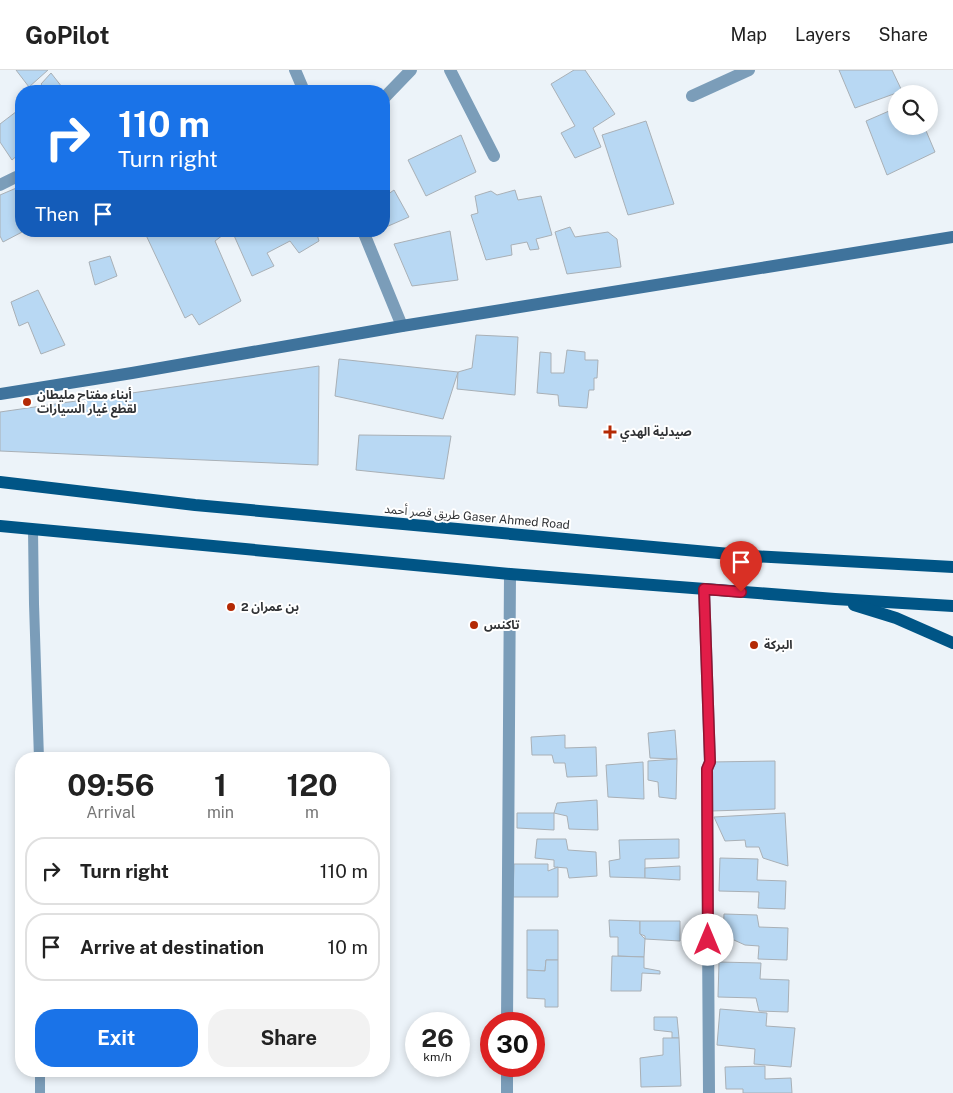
<!DOCTYPE html>
<meta charset="utf-8">
<style>
body{margin:0;font-family:"Public Sans","Noto Sans Arabic",sans-serif;background:#f2f2f2;color:#222;height:100vh;display:flex;flex-direction:column;font-size:19px;white-space:nowrap}
*{box-sizing:border-box;margin:0}
p{font-size:16px;color:#767676}
.icon{flex:none;width:28px;height:28px;fill:none;stroke:currentColor;stroke-width:2;stroke-linecap:round;stroke-linejoin:round}
.map{position:relative;flex:1;overflow:hidden}
.panel{position:absolute;left:15px;top:682px;width:375px;height:325px;display:flex;flex-direction:column;background:#fff;border-radius:20px;box-shadow:0 2px 8px #0003}
.panel>*{flex:none}
.guide{position:absolute;left:15px;top:15px;width:375px;height:152px;border-radius:20px;box-shadow:0 2px 8px #0003;background:#1a73e8;color:#fff;overflow:hidden}
.tools{position:absolute;left:888px;top:15px;display:grid;gap:10px}
.tools a{display:grid;place-items:center;width:50px;height:50px;border-radius:50%;background:#fff;box-shadow:0 2px 8px #0003;font-size:25px}
.speed{position:absolute;left:405px;top:942px;display:flex;gap:10px;font-size:25px;font-weight:700;text-align:center}
.speed>*{display:grid;place-content:center;width:65px;height:65px;border-radius:50%;background:#fff;box-shadow:0 2px 8px #0003;line-height:1}
.speed small{font-size:12px;font-weight:400}
.speed .limit{border:8px solid #d22;background:#fff;color:#111}
.pin{position:absolute;display:grid;place-items:center;width:42px;height:42px;color:#fff;margin:-51px -21px;border-radius:50% 50% 50% 0;rotate:-45deg;box-shadow:0 0 5px #0007}
.pin .icon{rotate:45deg}
.me{position:absolute;width:55px;margin:-28px;rotate:0deg;stroke-linejoin:round;filter:drop-shadow(0 0 4px #0008)}
.turn{display:flex;align-items:center;gap:18px;height:105px;padding:0 20px;font-size:22px}
.turn .icon{width:65px;height:65px;stroke-width:2.5}
.turn b{display:block;font-size:35px;line-height:42px}
.then{display:flex;align-items:center;height:48px;padding:0 20px;background:#0003;gap:10px;font-size:19px}
.eta{display:flex;justify-content:space-evenly;align-items:center;height:85px;text-align:center}
.eta b{font-size:30px;font-weight:700;line-height:35px}
.cta{display:flex;gap:10px;margin-top:auto;padding:10px 20px}
.cta a{flex:1;height:58px;border-radius:20px;background:#1a73e8;color:#fff;font-size:20px;font-weight:700;line-height:58px;text-align:center}
.cta a+a{background:#f2f2f2;color:#222}
ul{padding:0;list-style:none}
li{display:flex;align-items:center;gap:15px;height:68px;margin:0 10px 8px;padding:0 10px;border:2px solid #e0e0e0;border-radius:20px}
li div{flex:1}
li b{display:block;font-size:19px}
li em{font-style:normal}
header{display:flex;align-items:center;gap:30px;box-sizing:border-box;height:70px;padding:0 25px;background:#fff;border-bottom:1px solid #e0e0e0}
header strong{font-size:24px}
nav{display:flex;gap:28px;margin-inline-start:auto;font-size:18px}
.map>svg:first-child{display:block}
.building{fill:#b8d8f3;stroke:#a9b0b6}
.lines{fill:none;stroke-linecap:round;stroke-linejoin:round}
.lane{stroke:#7b9db9;stroke-width:10}
.street{stroke:#7b9db9;stroke-width:12}
.secondary{stroke:#3f739c;stroke-width:12}
.primary{stroke:#005586;stroke-width:12}
.route-casing{stroke:#92132f;stroke-width:12}
.route{stroke:#e11d48;stroke-width:9}
.poi-dot{fill:#b42904;stroke:#fff;stroke-width:2}
.labels{text-anchor:middle;dominant-baseline:central;stroke-width:4;stroke-linejoin:round;paint-order:stroke}
.poi-label{font-size:12px;font-weight:bold;fill:#303235;stroke:#fff;text-anchor:start}
.street-label{font-size:12px;fill:#303235;stroke:#fff}
</style>
<header>
<strong>GoPilot</strong>
<nav><a>Map</a><a>Layers</a><a>Share</a></nav>
</header>
<div class="map">
<svg width="953" height="1023" viewBox="0 0 953 1023">
<rect width="100%" height="100%" fill="#ecf3f9"/>
<g class="building">
<path d="M16,0h32l-19,17z"/>
<path d="M574,0h11l30,44 -22,14 8,19 -26,11 -14,-25 14,-7 -24,-42z"/>
<path d="M839,0h53l10,21 -47,17z"/>
<path d="M51,3l11,14 -2,4h-13l-6,-7z"/>
<path d="M21,38v46l-1,-1 -8,7 -12,-18v-18z"/>
<path d="M896,38v18h28l11,26 -48,23 -21,-54z"/>
<path d="M646,51l28,83 -46,11 -26,-80z"/>
<path d="M461,65l15,37 -50,24 -18,-36z"/>
<path d="M21,116v45h3l-21,11 -3,-6v-41z"/>
<path d="M394,120l15,27 -23,10 -2,-5v-25z"/>
<path d="M515,120l3,10 23,-4 11,39 -16,4 3,10 -9,1 -3,-8 -16,3 1,10 -26,5 -15,-45 7,-2 -3,-17 16,-5 6,4z"/>
<path d="M570,157l5,10 33,-5 9,7 4,28 -54,7 -12,-42z"/>
<path d="M148,161h73l2,4 -8,6 26,60 -42,24 -7,-11 -7,4 -40,-85z"/>
<path d="M232,161h84l3,10 -20,12 -9,-12 -23,12 7,13 -22,10z"/>
<path d="M450,161l8,49 -46,6 -18,-42z"/>
<path d="M110,186l7,20 -22,9 -6,-23z"/>
<path d="M38,220l27,55 -24,9 -13,-32 -9,4 -8,-24z"/>
<path d="M476,265l42,2 -3,58 -58,-6 1,-17 14,-4z"/>
<path d="M567,280l18,2v8h13l-1,18h-3v12h-5l-2,18 -28,-2 -1,-11 -21,-2 3,-41 11,1v20h13z"/>
<path d="M339,289l119,13 -15,47 -108,-23z"/>
<path d="M319,296l-1,99 -318,-14v-39z"/>
<path d="M359,365l92,1 -7,43 -88,-9z"/>
<path d="M675,660l2,29 -27,-1 -2,-25z"/>
<path d="M565,665v13l31,-1 1,29 -30,1 -2,-14h-11l-2,-8h-20l-1,-18z"/>
<path d="M677,689l-1,40 -17,-2 -1,-15 -10,-2v-19z"/>
<path d="M775,691v48l-64,2 -1,-49z"/>
<path d="M643,692l1,37 -36,-2 -2,-32z"/>
<path d="M597,730l1,30 -29,-1 -2,-13 -13,-3 3,-10z"/>
<path d="M517,743h37v17l-37,-2z"/>
<path d="M785,743l3,53 -25,-8 -4,-11h-13l-1,-7 -20,1 -11,-24z"/>
<path d="M537,769h29l2,11 28,2 1,24 -28,2 -2,-10 -13,-1v-7l-19,-2z"/>
<path d="M679,769v19l-34,1v19l-35,-1 -1,-16 11,-2 -1,-19z"/>
<path d="M720,788l38,1 -1,21 29,1 -1,28 -27,-1 1,-16 -40,-1z"/>
<path d="M514,794h34v7l10,-4v30h-45z"/>
<path d="M680,796v14l-35,-2v-10z"/>
<path d="M724,844l33,1 2,12 29,1 -1,32 -29,-1 1,-13 -14,-1 -22,-10z"/>
<path d="M609,850l31,1v13l5,5 -1,18 -26,-1v-19h-8z"/>
<path d="M640,851h40v20l-35,-2v-3l-5,-2z"/>
<path d="M527,860h31v30h-12l-1,11 -18,-1z"/>
<path d="M612,886l32,1v11l16,3v3l-18,-1 -1,18h-30z"/>
<path d="M546,890h12v47h-13v-8l-18,-1v-28l18,1z"/>
<path d="M719,892l42,1 -1,16 29,1 -1,32 -29,-1 -3,-13 -38,-1z"/>
<path d="M720,939l47,4 -1,13 29,2 -4,39 -37,-3 1,-15 -38,-4z"/>
<path d="M654,947h23l2,21h-7v-6l-18,-2z"/>
<path d="M663,968h16l2,48 -40,1 -1,-29 23,-3z"/>
<path d="M765,996v13l26,-1 1,15h-49v-4h-17l-1,-22z"/>
</g>
<g class="lines">
<g class="lane">
<path d="M33,460l1,74 5,155"/>
<path d="M40,1023v-22"/>
</g>
<g class="street">
<path d="M295,0l9,21"/>
<path d="M450,0l44,86"/>
<path d="M692,26l57,-26"/>
<path d="M384,28l27,-28"/>
<path d="M0,115l16,-8"/>
<path d="M363,161l39,95"/>
<path d="M704,519l6,173 -3,7 2,324"/>
<path d="M507,954l3,-450"/>
<path d="M507,1023v-27"/>
</g>
<path class="secondary" d="M0,324l132,-21 270,-47 551,-89"/>
<g class="primary">
<path d="M0,412l195,23 557,51 201,11"/>
<path d="M0,456l510,48 325,25 118,7"/>
<path d="M854,535l42,13 57,25"/>
</g>
</g>
<g class="lines">
<g class="route-casing">
<path id="route" d="M708,870l-1,-171 3,-7 -6,-173 37,3"/>
</g>
<use href="#route" class="route"/>
</g>
<g class="poi-dot">
<circle cx="27" cy="332" r="5"/>
<path d="M607.5 354.5h5v5h5v5h-5v5h-5v-5h-5v-5h5z"/>
<circle cx="231" cy="537" r="5"/>
<circle cx="474" cy="555" r="5"/>
<circle cx="754" cy="575" r="5"/>
</g>
<g class="labels">
<g class="poi-label">
<text x="37" y="325">أبناء مفتاح مليطان<tspan x="37" dy="14">لقطع غيار السيارات</tspan></text>
<text x="620" y="362">صيدلية الهدي</text>
<text x="241" y="537">بن عمران 2</text>
<text x="484" y="555">تاكنس</text>
<text x="764" y="575">البركة</text>
</g>
<g class="street-label">
<text transform="translate(477 447) rotate(5)">طريق قصر أحمد Gaser Ahmed Road</text>
</g>
</g>
</svg>
<div class="tools">
<a><svg class="icon" aria-label="search" viewBox="0 0 24 24"><circle cx="10" cy="10" r="6"/><path d="M15 15l6 6"/></svg></a>
</div>
<div class="speed"><div>26<small>km/h</small></div><div class="limit">30</div></div>
<div class="pin" style="left:741px;top:522px;background:#d93025"><svg class="icon" aria-label="arrive" viewBox="0 0 24 24"><path d="M6 21V4h12l-3 4 3 4H6"/></svg></div>
<svg class="me" style="left:708px;top:870px" viewBox="-20 -20 40 40"><circle r="19" fill="#fff"/><path d="M0-13L10 11 0 6-10 11z" fill="#e11d48"/></svg>
<div class="guide">
<div class="turn"><svg class="icon" aria-label="right" viewBox="0 0 24 24"><path d="M7 20v-9h11M14 6l5 5-5 5"/></svg><div><b>110 m</b>Turn right</div></div>
<div class="then">Then<svg class="icon" aria-label="arrive" viewBox="0 0 24 24"><path d="M6 21V4h12l-3 4 3 4H6"/></svg></div>
</div>
<section class="panel">
<div class="eta">
<div><b>09:56</b><p>Arrival</p></div>
<div><b>1</b><p>min</p></div>
<div><b>120</b><p>m</p></div>
</div>
<ul>
<li><svg class="icon" aria-label="right" viewBox="0 0 24 24"><path d="M7 20v-9h11M14 6l5 5-5 5"/></svg><div><b>Turn right</b></div><em>110 m</em></li>
<li><svg class="icon" aria-label="arrive" viewBox="0 0 24 24"><path d="M6 21V4h12l-3 4 3 4H6"/></svg><div><b>Arrive at destination</b></div><em>10 m</em></li>
</ul>
<div class="cta"><a>Exit</a><a>Share</a></div>
</section>
</div>
